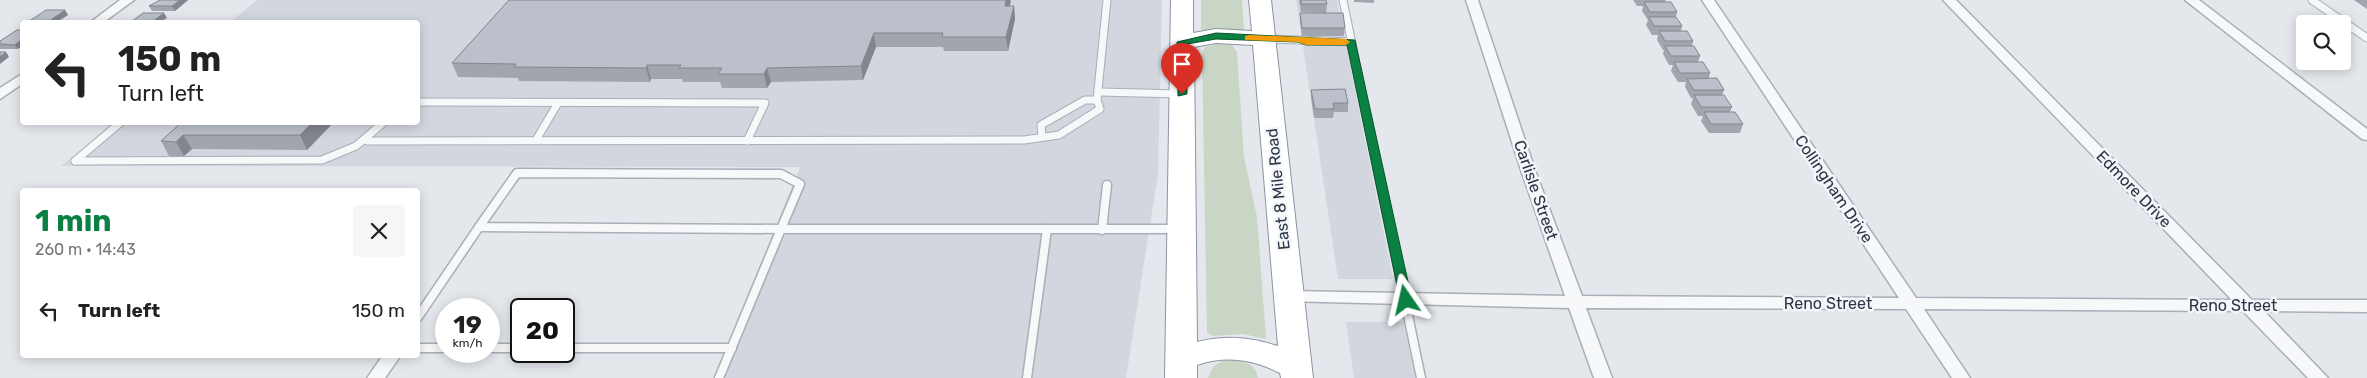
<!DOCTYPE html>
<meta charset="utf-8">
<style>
body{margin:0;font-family:Rubik,sans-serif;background:#f6f6f6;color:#222;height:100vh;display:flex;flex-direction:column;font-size:19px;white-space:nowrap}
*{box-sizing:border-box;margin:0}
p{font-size:16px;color:#767676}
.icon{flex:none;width:28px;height:28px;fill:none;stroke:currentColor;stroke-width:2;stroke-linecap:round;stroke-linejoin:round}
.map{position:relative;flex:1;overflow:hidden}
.side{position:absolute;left:20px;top:188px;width:400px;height:170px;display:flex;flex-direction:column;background:#fff;border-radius:5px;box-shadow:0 2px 12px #0003}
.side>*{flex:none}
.guide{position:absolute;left:20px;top:20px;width:400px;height:105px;border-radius:5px;box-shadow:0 2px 12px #0003;background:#fff;color:#222;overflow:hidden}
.controls{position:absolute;left:2296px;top:15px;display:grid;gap:10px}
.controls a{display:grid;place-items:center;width:55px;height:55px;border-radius:5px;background:#fff;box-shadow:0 2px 12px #0003;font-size:25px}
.speed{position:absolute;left:435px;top:298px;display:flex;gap:10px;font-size:25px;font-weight:700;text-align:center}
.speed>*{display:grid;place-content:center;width:65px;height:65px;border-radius:50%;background:#fff;box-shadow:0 2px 12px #0003;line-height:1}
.speed small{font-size:12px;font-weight:400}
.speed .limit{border:2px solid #111;border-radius:8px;background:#fff;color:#111}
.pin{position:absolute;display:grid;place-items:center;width:42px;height:42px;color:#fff;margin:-51px -21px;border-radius:50% 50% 50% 0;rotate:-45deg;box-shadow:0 0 5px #0007}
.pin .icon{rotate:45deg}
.me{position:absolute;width:55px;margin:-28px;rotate:349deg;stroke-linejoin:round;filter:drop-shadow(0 0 4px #0008)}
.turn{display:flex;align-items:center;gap:18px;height:105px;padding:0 15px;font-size:22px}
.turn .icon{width:65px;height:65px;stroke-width:2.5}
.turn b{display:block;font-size:35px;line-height:42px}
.round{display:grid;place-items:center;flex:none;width:52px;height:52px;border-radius:5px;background:#f6f6f6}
.overview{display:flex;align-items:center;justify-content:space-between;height:85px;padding:0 15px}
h1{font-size:30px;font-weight:700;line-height:38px;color:#0b8043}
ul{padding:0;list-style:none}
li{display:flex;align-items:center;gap:15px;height:75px;padding:0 15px}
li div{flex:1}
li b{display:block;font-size:19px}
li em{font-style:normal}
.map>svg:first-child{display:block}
.built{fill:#d2d6de}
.green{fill:#c9d6c5}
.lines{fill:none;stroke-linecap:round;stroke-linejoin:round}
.lane-far1-casing{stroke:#a9aeb7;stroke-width:9}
.lane-casing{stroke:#a9aeb7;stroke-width:11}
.street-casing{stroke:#a9aeb7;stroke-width:3}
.highway-casing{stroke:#8b94a3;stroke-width:2}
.lane-far1{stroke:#f7f8fa;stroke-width:7}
.lane{stroke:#f7f8fa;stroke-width:8}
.street{fill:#f7f8fa;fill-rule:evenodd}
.highway{fill:#fff;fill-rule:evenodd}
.wall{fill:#a1a5ae}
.shaded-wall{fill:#83868d}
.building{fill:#bbc0ca;stroke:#83868d}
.route{fill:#0b8043;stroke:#07532c}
.slow{fill:#f59e0b}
.labels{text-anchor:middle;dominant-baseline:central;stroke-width:5;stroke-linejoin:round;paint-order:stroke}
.street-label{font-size:16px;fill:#2b3445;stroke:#f4f6f9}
</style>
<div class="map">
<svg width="2367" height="378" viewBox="0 0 2367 378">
<rect width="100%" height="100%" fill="#e4e7ec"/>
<g class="built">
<path d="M257,0h905l-4,174 -32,204h-412l86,-211 -739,-1 52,-43 305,-1v-100h-187z"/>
<path d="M1296,0h41l56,279h-55z"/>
<path d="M1346,322h58l11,56h-61z"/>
</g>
<g class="green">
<path d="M1201,0h41l2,31 -43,-1z"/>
<path d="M1222,43l10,2 5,7 7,105 13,60 9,122 -23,-5 -30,2 -6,-3 -5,-279 3,-7z"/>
<path d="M1230,359c14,2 25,4 28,19h-50c4,-12 10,-17 22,-19z"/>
</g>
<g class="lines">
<g class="lane-far1-casing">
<g id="lane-far1">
<path d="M1343,0l35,171"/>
<path d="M2312,0l55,38"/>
<path d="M1267,39l85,3"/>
<path d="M1100,92l80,2"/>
<path d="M418,102l347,1 -18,38"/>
<path d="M1042,136l-1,-11 44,-25h12"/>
<path d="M536,140l22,-37"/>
<path d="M367,141l657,-1 35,-5 41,-26 -3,-9 10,-100"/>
<path d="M75,161l247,-1 34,-14 28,-24"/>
<path d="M75,161l46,-39"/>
</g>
</g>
<g class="lane-casing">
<g id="lane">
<path d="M1378,170l43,208"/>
<path d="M517,173l264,1 19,10 -19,45 -302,-2z"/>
<path d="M1102,230l5,-45"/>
<path d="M418,317l61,-90"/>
<path d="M418,348h28"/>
<path d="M489,348h32"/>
<path d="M564,348h168"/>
<path d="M719,378l62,-149h397"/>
<path d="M1027,378l20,-149"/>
</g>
</g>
<g class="street-casing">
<g id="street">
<path d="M120,0h14l-30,22h-13z"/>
<path d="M1466,0h12l58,173 46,123 317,2 -197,-298h12l202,298 316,2 -289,-300h13l296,300h115v12l-103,-1 64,67h-20l-65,-67 -319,-2 46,69h-18l-46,-69 -320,-1 26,70h-18l-25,-70 -286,-7 -2,-4 2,-4 6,-2 276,5 -43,-123z"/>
<path d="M2185,0h14l168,129v11l-5,-1z"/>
<path d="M22,74v10l-22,15v-11z"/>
<path d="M383,355h18l-16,23h-18z"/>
</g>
</g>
<g class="highway-casing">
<path id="highway" d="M1171,0h22v33l23,-4 36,2 -3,-31h22l42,378h-32l-1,-5c-28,-14 -53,-18 -83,-8v13h-32zM1216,43l37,2 25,301c-29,-9 -52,-11 -81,-4l-3,-295z"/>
</g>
<use href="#lane-far1" class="lane-far1"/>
<use href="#lane" class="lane"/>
<use href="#street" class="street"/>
<use href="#highway" class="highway"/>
</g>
<g class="wall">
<path d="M160,0h28l-13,11h-23l-3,-5z"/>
<path d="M509,0h501l-1,6h5l1,13 -7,32h-64l-1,-4h-67l-13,33 -92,2 -4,6h-45l-2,-6h-37l-1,-3h-31l-1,3 -131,-1 -1,-3 -60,-1 -6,-14z"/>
<path d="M1299,0h27l1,4 -1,9 -25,-1z"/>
<path d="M1354,0h20v3l-20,-1z"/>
<path d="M1633,0h33l-1,2 12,10 -1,5 6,9 -1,5 12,10 -1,5 8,10 -2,6 12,11 -1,5 15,12 -2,5 10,12 -2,5 13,12 -3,9h-31l-8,-12 2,-5h-5l-7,-12 2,-6h-2l-6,-11 1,-5h-8l-7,-11 2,-6h-4l-6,-11 1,-4h-1l-6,-10 1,-5h-6l-6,-10 2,-5 -6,-9 1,-5h-6z"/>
<path d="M2354,0h13v9z"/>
<path d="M1300,13l45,15 -1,8h-42l-2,-15z"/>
<path d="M17,30l1,19h-18v-8z"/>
<path d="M1311,90l37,13v9h-14l-1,6h-19l-3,-20z"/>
<path d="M182,122h152l-27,28 -115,-1 -8,7h-15l-8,-15z"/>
</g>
<g class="shaded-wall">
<path d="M180,0h8l-13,11 -3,-5z"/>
<path d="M1006,0h4l1,1 -5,18 -1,-13z"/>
<path d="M1014,6l1,13 -7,32 -2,-14z"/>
<path d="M65,10l3,5 -11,7h-9z"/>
<path d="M164,13l3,5 -7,4h-8z"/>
<path d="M874,33l2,14 -13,33 -2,-14z"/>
<path d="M22,39v7l-4,3 -3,-4z"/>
<path d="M6,52l3,5 -9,7v-7z"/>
<path d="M647,65l4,14 -1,3 -4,-14z"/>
<path d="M767,68l4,14 -4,6 -3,-14z"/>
<path d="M313,122h21l-27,28 -7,-15z"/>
<path d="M183,135l9,14 -8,7 -8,-14z"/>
</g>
<g class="building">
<path d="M160,0h20l-8,6h-23z"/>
<path d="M509,0h497l-1,6h9l-8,31h-64l1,-4h-69l-13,33 -94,2 -3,6h-46l4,-6h-43l2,-3h-34l-1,3 -132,-1 2,-3 -64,-1z"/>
<path d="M1301,0h25l1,4h-26z"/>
<path d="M1644,2h27l6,10h-27z"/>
<path d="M46,10h19l-17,12h-20z"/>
<path d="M143,13h21l-12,9h-21z"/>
<path d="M1300,13h43l2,15h-43z"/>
<path d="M1649,17h27l6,9h-28z"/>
<path d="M17,30h5v9l-7,6 -15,-1v-3z"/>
<path d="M1659,31h28l6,10h-28z"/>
<path d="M1665,46h29l6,10h-29z"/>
<path d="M0,52h6l-6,5z"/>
<path d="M1674,62h29l7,11h-30z"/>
<path d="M1717,78l7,12h-30l-7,-11z"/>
<path d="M1345,89l3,14h-15l1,6h-19l-4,-19z"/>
<path d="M1694,95h30l8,12h-31z"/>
<path d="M1704,112h31l8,12h-32z"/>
<path d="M182,122h131l-13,13h-117l-7,7 -15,-1z"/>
</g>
<path class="route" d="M1216,33l139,7 57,260 -1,3 -5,2 -6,-5 -53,-255h-41l-8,-3 -82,-3 -29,5v50l-9,2 -1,-54z"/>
<path class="slow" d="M1249,35l97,4 4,3 -4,3h-40l-8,-3 -53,-2v-4z"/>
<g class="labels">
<g class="street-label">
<text transform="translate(1278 189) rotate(-96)">East 8 Mile Road</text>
<text transform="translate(1834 189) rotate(56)">Collingham Drive</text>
<text transform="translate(2134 189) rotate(46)">Edmore Drive</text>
<text transform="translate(1536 190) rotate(71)">Carlisle Street</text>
<text x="1828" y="303">Reno Street</text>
<text x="2233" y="305">Reno Street</text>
</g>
</g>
</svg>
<div class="controls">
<a><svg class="icon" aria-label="search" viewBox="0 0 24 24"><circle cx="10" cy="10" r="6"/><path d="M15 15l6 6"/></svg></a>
</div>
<div class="speed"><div>19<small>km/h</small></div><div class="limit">20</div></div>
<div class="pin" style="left:1182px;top:94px;background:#d93025"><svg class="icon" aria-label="arrive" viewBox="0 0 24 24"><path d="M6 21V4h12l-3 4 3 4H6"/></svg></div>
<svg class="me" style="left:1406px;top:300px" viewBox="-20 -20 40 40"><path d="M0-17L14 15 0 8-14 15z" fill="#0b8043" stroke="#fff" stroke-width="4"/></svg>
<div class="guide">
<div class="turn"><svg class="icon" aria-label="left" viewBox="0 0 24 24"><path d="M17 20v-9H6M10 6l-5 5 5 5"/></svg><div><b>150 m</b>Turn left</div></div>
</div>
<section class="side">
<div class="overview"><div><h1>1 min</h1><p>260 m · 14:43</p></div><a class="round"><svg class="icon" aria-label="close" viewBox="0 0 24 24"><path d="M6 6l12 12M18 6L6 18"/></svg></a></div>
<ul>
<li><svg class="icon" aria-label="left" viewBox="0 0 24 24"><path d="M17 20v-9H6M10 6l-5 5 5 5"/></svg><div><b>Turn left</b></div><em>150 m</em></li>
</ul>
</section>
</div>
